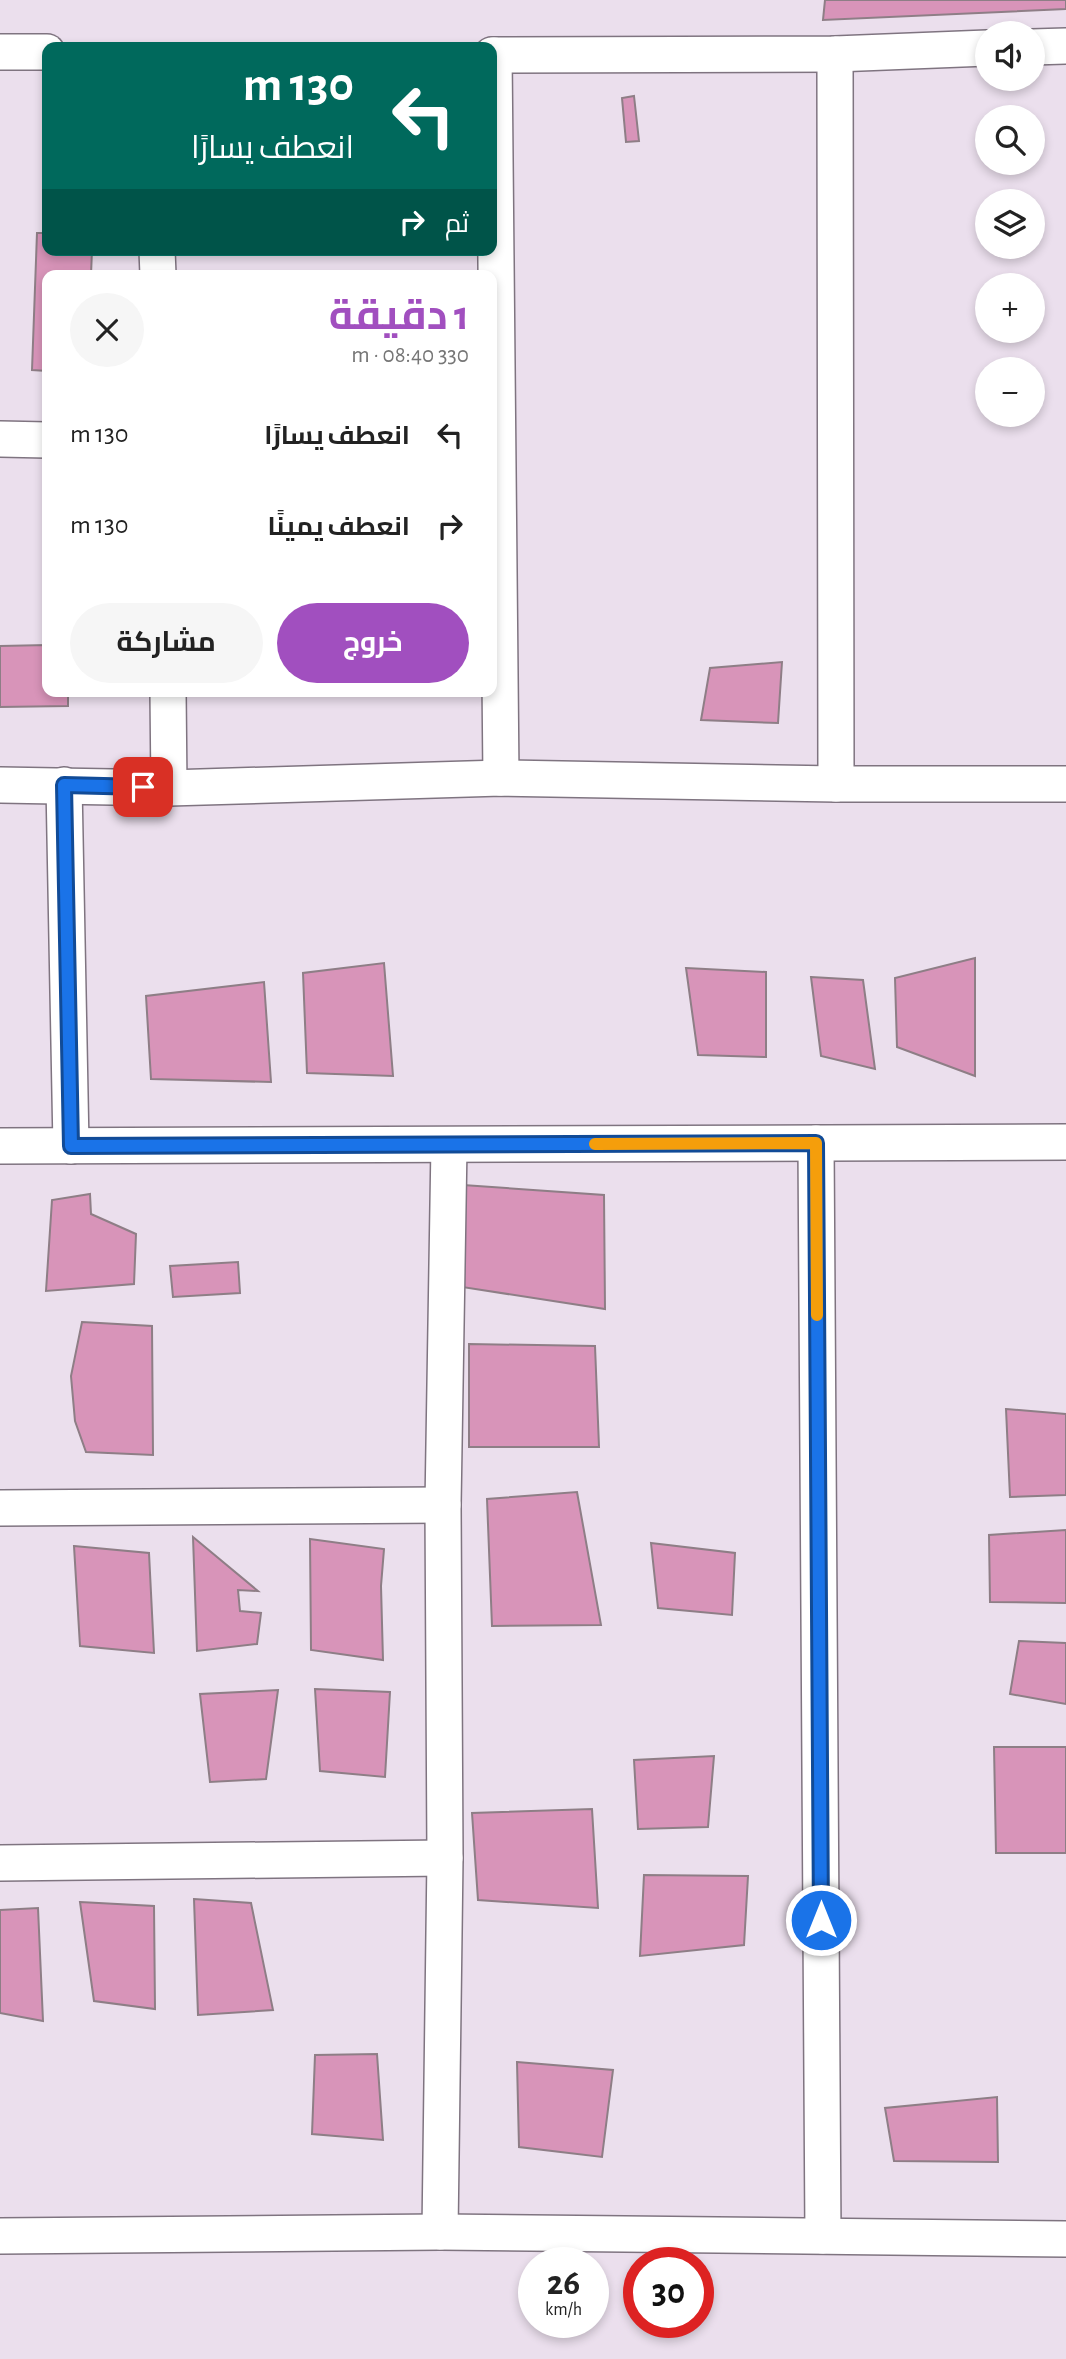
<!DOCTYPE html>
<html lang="ar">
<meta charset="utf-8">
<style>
body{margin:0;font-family:"Alegreya Sans",Cairo,sans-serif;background:#f6f6f6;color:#222;direction:rtl;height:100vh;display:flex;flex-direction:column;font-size:26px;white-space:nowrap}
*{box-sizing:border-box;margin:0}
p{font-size:23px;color:#767676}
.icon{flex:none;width:38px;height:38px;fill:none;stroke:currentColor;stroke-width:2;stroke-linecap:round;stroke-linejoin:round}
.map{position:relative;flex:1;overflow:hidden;direction:ltr}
.drawer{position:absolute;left:42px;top:270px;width:455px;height:427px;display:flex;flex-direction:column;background:#fff;border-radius:14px;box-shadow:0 4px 10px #0003;direction:rtl}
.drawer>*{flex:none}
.hud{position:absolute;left:42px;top:42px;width:455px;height:214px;border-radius:14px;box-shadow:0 4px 10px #0003;direction:rtl;background:#00695c;color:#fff;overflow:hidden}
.fabs{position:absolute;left:975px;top:21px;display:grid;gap:14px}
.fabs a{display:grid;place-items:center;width:70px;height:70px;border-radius:50%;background:#fff;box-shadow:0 4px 10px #0003;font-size:35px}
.speed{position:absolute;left:518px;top:2247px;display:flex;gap:14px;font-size:35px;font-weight:700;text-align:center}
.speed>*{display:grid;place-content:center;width:91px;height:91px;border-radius:50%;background:#fff;box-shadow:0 4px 10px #0003;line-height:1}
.speed small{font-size:18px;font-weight:400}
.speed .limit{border:10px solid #d22;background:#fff;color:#111}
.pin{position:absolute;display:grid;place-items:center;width:60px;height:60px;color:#fff;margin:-30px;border-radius:14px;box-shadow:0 4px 10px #0006}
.me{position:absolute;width:77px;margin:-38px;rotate:0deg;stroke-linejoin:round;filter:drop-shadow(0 0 5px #0008)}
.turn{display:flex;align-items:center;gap:24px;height:147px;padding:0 28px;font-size:32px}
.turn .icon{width:91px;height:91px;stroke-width:2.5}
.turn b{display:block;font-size:49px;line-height:60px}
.then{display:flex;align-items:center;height:66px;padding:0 28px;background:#0003;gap:14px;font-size:26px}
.round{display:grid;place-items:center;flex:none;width:74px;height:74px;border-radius:37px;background:#f6f6f6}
.headline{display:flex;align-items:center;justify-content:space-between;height:119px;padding:0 28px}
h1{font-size:42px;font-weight:700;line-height:52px;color:#a14fbf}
.action{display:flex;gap:14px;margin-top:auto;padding:14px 28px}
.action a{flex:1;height:80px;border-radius:42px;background:#a14fbf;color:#fff;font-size:28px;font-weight:700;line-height:80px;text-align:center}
.action a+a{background:#f6f6f6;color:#222}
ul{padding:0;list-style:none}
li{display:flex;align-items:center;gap:21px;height:91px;padding:0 28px}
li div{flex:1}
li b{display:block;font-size:26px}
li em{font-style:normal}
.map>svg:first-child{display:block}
.building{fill:#d894b9;stroke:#8e7e86;stroke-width:2}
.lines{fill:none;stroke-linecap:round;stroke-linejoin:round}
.street-casing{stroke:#7f7480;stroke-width:38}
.street{stroke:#fff;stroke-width:35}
.route-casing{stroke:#114b97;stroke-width:18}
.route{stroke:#1a73e8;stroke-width:12}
.slow{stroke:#f59e0b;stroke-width:12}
</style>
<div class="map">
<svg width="1066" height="2359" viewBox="0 0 1066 2359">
<rect width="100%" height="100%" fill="#ebdfed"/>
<g class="building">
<path d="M825,0h241v9l-243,11z"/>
<path d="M634,96l5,45 -13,1 -4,-44z"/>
<path d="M37,233h10v17h45l-1,25h-44v96l-15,-1z"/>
<path d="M47,645v46h21v15l-68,1v-61z"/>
<path d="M782,662l-4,61 -77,-3 9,-52z"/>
<path d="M975,958v118l-78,-29 -2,-69z"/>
<path d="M384,963l9,113 -86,-3 -4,-100z"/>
<path d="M686,968l80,4v85l-68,-2z"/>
<path d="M811,977l52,3 12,89 -54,-13z"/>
<path d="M264,982l7,100 -120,-3 -5,-83z"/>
<path d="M463,1185l141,10 1,114 -143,-22z"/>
<path d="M90,1194l1,20 45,20 -2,50 -88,7 6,-91z"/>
<path d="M238,1262l2,31 -67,4 -3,-31z"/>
<path d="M82,1322l70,4 1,129 -67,-3 -11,-31 -4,-45z"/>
<path d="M469,1344l126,2 4,101h-130z"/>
<path d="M1006,1409l60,5v81l-56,2z"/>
<path d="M577,1492l24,133 -109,1 -5,-127z"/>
<path d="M1066,1530v73l-76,-1 -1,-67z"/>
<path d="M193,1537l65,54 -20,-1 2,21 21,2 -4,31 -60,7z"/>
<path d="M310,1539l74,10 -3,37 2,74 -72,-10z"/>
<path d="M651,1543l84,10 -3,62 -74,-7z"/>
<path d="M74,1546l75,7 5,100 -74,-7z"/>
<path d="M1019,1641l47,2v61l-56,-10z"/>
<path d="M315,1689l75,3 -5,85 -65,-6z"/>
<path d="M278,1690l-12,89 -56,3 -10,-88z"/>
<path d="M994,1747h72v106h-70z"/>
<path d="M714,1756l-6,71 -70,2 -4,-69z"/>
<path d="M592,1809l6,99 -120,-8 -6,-87z"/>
<path d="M644,1875l104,1 -4,69 -104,11z"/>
<path d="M194,1899l57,4 22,107 -75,5z"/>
<path d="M80,1902l74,4 1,103 -61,-8z"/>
<path d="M38,1908l5,113 -43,-8v-103z"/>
<path d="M377,2054l6,86 -71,-6 3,-79z"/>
<path d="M517,2062l96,8 -11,87 -83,-10z"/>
<path d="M997,2097l1,65 -104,-1 -9,-53z"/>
</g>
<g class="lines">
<g class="street-casing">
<g id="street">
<path d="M1032,47l34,-1"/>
<path d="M0,52h47"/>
<path d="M835,54l1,730"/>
<path d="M492,55l343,-1 152,-6"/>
<path d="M494,55l7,723"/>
<path d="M157,250l1,25"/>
<path d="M0,439l47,1"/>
<path d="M168,691l1,97"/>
<path d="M0,785l169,3 332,-10 335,6h230"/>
<path d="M64,785l7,361"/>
<path d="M816,1143l7,1093"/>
<path d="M0,1146l1066,-4"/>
<path d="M0,1508l443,-3"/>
<path d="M0,1863l445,-5"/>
<path d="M440,2232l5,-374 -2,-353 6,-360"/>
<path d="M0,2236l440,-4 626,7"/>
</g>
</g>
<use href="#street" class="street"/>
</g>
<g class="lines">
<g class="route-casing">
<path id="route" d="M143,787l-79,-2 7,361 745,-3 5,777"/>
</g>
<use href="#route" class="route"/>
<path class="slow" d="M595,1144l221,-1 1,172"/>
</g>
</svg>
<div class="fabs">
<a><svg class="icon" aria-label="sound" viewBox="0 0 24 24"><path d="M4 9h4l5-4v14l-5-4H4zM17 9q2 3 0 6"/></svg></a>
<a><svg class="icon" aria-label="search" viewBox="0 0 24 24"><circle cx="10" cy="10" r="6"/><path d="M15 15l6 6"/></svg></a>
<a><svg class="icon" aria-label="layers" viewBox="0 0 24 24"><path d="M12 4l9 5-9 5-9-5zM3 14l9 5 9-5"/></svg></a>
<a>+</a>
<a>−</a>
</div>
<div class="speed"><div>26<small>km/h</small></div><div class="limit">30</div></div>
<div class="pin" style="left:143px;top:787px;background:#d93025"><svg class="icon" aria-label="arrive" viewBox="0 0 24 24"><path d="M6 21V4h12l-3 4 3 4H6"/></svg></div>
<svg class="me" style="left:821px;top:1920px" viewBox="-20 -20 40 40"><circle r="17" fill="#1a73e8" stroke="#fff" stroke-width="3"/><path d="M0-11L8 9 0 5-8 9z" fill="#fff"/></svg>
<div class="hud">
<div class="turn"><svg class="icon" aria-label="left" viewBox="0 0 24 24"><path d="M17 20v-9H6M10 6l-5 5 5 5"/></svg><div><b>130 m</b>انعطف يسارًا</div></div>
<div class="then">ثم<svg class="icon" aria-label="right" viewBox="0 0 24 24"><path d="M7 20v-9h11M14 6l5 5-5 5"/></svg></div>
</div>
<section class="drawer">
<div class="headline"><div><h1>1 دقيقة</h1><p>330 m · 08:40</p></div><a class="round"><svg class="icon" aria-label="close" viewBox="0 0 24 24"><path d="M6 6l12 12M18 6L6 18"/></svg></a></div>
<ul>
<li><svg class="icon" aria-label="left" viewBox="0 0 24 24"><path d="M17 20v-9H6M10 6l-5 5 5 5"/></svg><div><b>انعطف يسارًا</b></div><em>130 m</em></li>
<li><svg class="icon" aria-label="right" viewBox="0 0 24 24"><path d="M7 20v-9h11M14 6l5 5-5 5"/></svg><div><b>انعطف يمينًا</b></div><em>130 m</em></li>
</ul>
<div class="action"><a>خروج</a><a>مشاركة</a></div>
</section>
</div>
